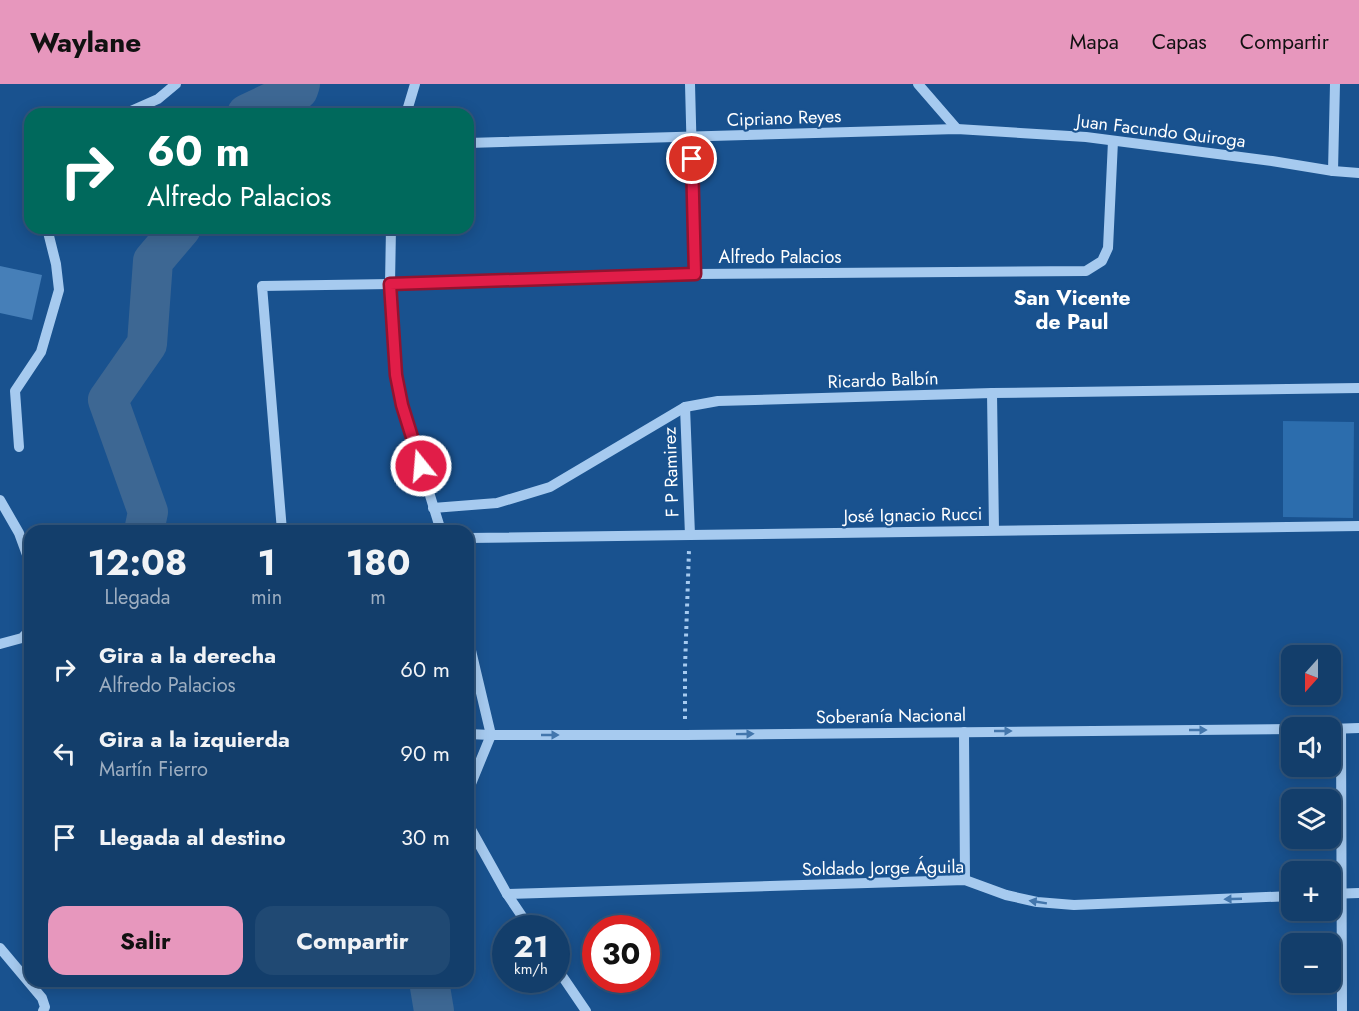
<!DOCTYPE html>
<html lang="es">
<meta charset="utf-8">
<style>
body{margin:0;font-family:Jost,sans-serif;background:#204973;color:#f1f3f6;height:100vh;display:flex;flex-direction:column;font-size:22px;white-space:nowrap}
*{box-sizing:border-box;margin:0}
p{font-size:20px;color:#9daec1}
.icon{flex:none;width:33px;height:33px;fill:none;stroke:currentColor;stroke-width:2;stroke-linecap:round;stroke-linejoin:round}
.map{position:relative;flex:1;overflow:hidden}
.side{position:absolute;left:24px;top:441px;width:450px;height:462px;display:flex;flex-direction:column;background:#133e6b;border-radius:18px;box-shadow:0 3px 15px #0003,0 0 0 2px #32577e}
.side>*{flex:none}
.banner{position:absolute;left:24px;top:24px;width:450px;height:126px;border-radius:18px;box-shadow:0 3px 15px #0003,0 0 0 2px #32577e;background:#00695c;color:#fff;overflow:hidden}
.needle{width:39px;rotate:201deg}
.buttons{position:absolute;left:1281px;top:561px;display:grid;gap:12px}
.buttons a{display:grid;place-items:center;width:60px;height:60px;border-radius:12px;background:#133e6b;box-shadow:0 3px 15px #0003,0 0 0 2px #32577e;font-size:30px}
.speed{position:absolute;left:492px;top:831px;display:flex;gap:12px;font-size:30px;font-weight:700;text-align:center}
.speed>*{display:grid;place-content:center;width:78px;height:78px;border-radius:50%;background:#133e6b;box-shadow:0 3px 15px #0003,0 0 0 2px #32577e;line-height:1}
.speed small{font-size:15px;font-weight:400}
.speed .limit{border:9px solid #d22;background:#fff;color:#111}
.pin{position:absolute;display:grid;place-items:center;width:51px;height:51px;color:#fff;margin:-26px;border:3px solid #fff;border-radius:50%;box-shadow:0 2px 6px #0007}
.me{position:absolute;width:66px;margin:-33px;rotate:343deg;stroke-linejoin:round;filter:drop-shadow(0 0 4px #0008)}
.turn{display:flex;align-items:center;gap:21px;height:126px;padding:0 24px;font-size:27px}
.turn .icon{width:78px;height:78px;stroke-width:2.5}
.turn b{display:block;font-size:42px;line-height:51px}
.eta{display:flex;justify-content:space-evenly;align-items:center;height:102px;text-align:center}
.eta b{font-size:36px;font-weight:700;line-height:42px}
.action{display:flex;gap:12px;margin-top:auto;padding:12px 24px}
.action a{flex:1;height:69px;border-radius:18px;background:#e797bd;color:#111;font-size:24px;font-weight:700;line-height:69px;text-align:center}
.action a+a{background:#204973;color:#f1f3f6}
ul{padding:0;list-style:none}
li{display:flex;align-items:center;gap:18px;height:84px;padding:0 24px}
li div{flex:1}
li b{display:block;font-size:22px}
li em{font-style:normal}
header{display:flex;align-items:center;gap:36px;box-sizing:border-box;height:84px;padding:0 30px;background:#e797bd;color:#111}
header strong{font-size:28px}
nav{display:flex;gap:33px;margin-inline-start:auto;font-size:21px}
.map>svg:first-child{display:block}
.green{fill:#2c6dad}
.lines{fill:none;stroke-linecap:round;stroke-linejoin:round}
.river{stroke:#3d6793;stroke-width:40}
.building{fill:#467fb8}
.path{stroke:#a6caef;stroke-width:4;stroke-dasharray:3 4.5;stroke-linecap:butt}
.minor{stroke:#a6caef;stroke-width:10}
.oneway{fill:#4376ac}
.route-casing{stroke:#92132f;stroke-width:15}
.route{stroke:#e11d48;stroke-width:10}
.labels{text-anchor:middle;dominant-baseline:central;stroke-width:4.5;stroke-linejoin:round;paint-order:stroke}
.street-label{font-size:18px;fill:#fff;stroke:#19528f}
.quarter-label{font-size:21px;font-weight:bold;fill:#fff;stroke:#19528f}
</style>
<header>
<strong>Waylane</strong>
<nav><a>Mapa</a><a>Capas</a><a>Compartir</a></nav>
</header>
<div class="map">
<svg width="1359" height="927" viewBox="0 0 1359 927">
<rect width="100%" height="100%" fill="#19528f"/>
<path class="green" d="M1283,337l71,1 -1,96 -70,-1z"/>
<g class="lines">
<g class="river">
<path d="M247,30l51,-24 2,-6"/>
<path d="M144,447l4,-19 -40,-112 39,-56 6,-83 28,-33"/>
<path d="M429,897l5,30"/>
</g>
</g>
<path class="building" d="M0,182l42,9 -10,45 -32,-7z"/>
<g class="lines">
<path class="path" d="M685,635v-52l4,-117"/>
<g class="minor">
<path d="M690,0l5,190"/>
<path d="M918,0l39,45"/>
<path d="M124,30l34,-15 18,-15"/>
<path d="M406,30l9,-30"/>
<path d="M468,59l489,-14 129,8 186,24 61,10 26,2"/>
<path d="M1333,87l2,-87"/>
<path d="M391,144l-1,56 6,91 6,30 39,126"/>
<path d="M992,309l2,137"/>
<path d="M685,323l5,128"/>
<path d="M19,363l-4,-56 26,-39 18,-62 -3,-26 -9,-36"/>
<path d="M0,416l19,33 11,30"/>
<path d="M433,424l64,-5 53,-16 135,-80 33,-6 274,-8 367,-5"/>
<path d="M282,447l-20,-245 128,-2 305,-10 391,-3 16,-10 6,-13 5,-107"/>
<path d="M468,454l891,-12"/>
<path d="M468,554l23,97 -23,56"/>
<path d="M0,560l22,-6 8,-8"/>
<path d="M1330,645l29,-1"/>
<path d="M1341,645l1,282"/>
<path d="M964,648l1,148"/>
<path d="M468,650l23,1h195l606,-6"/>
<path d="M468,740l39,70 23,34"/>
<path d="M507,810l458,-14 41,15 31,7 37,3 218,-9"/>
<path d="M1330,810l29,-1"/>
<path d="M0,864l42,50 3,9 -2,4"/>
<path d="M556,883l30,44"/>
</g>
</g>
<defs><path id="oneway-solid" d="M-6-.8H1V-3.2L6.5 0L1 3.2V.8H-6Z" transform="scale(1.5)"/></defs>
<g class="oneway">
<use href="#oneway-solid" transform="translate(1198 646)"/>
<use href="#oneway-solid" transform="translate(1003 647)"/>
<use href="#oneway-solid" transform="translate(745 650) rotate(-1)"/>
<use href="#oneway-solid" transform="translate(550 651)"/>
<use href="#oneway-solid" transform="translate(1233 815) rotate(178)"/>
<use href="#oneway-solid" transform="translate(1038 818) rotate(-171)"/>
</g>
<g class="lines">
<g class="route-casing">
<path id="route" d="M421,382l-19,-61 -6,-30 -6,-91 305,-10 -3,-115"/>
</g>
<use href="#route" class="route"/>
</g>
<g class="labels">
<g class="street-label">
<text transform="translate(784 34) rotate(-2)">Cipriano Reyes</text>
<text transform="translate(1161 47) rotate(7)">Juan Facundo Quiroga</text>
<text x="780" y="173">Alfredo Palacios</text>
<text transform="translate(883 296) rotate(-2)">Ricardo Balbín</text>
<text transform="translate(671 388) rotate(-92)">F P Ramirez</text>
<text transform="translate(913 431) rotate(-1)">José Ignacio Rucci</text>
<text transform="translate(891 632) rotate(-1)">Soberanía Nacional</text>
<text transform="translate(883 784) rotate(-1)">Soldado Jorge Águila</text>
</g>
<g class="quarter-label">
<text x="1072" y="214">San Vicente<tspan x="1072" dy="24">de Paul</tspan></text>
</g>
</g>
</svg>
<div class="buttons">
<a><svg class="needle" viewBox="-14 -14 28 28"><path d="M0-13l5 13h-10z" fill="#e53935"/><path d="M0 13l5-13h-10z" fill="#9daec1"/></svg></a>
<a><svg class="icon" aria-label="sound" viewBox="0 0 24 24"><path d="M4 9h4l5-4v14l-5-4H4zM17 9q2 3 0 6"/></svg></a>
<a><svg class="icon" aria-label="layers" viewBox="0 0 24 24"><path d="M12 4l9 5-9 5-9-5zM3 14l9 5 9-5"/></svg></a>
<a>+</a>
<a>−</a>
</div>
<div class="speed"><div>21<small>km/h</small></div><div class="limit">30</div></div>
<div class="pin" style="left:692px;top:75px;background:#d93025"><svg class="icon" aria-label="arrive" viewBox="0 0 24 24"><path d="M6 21V4h12l-3 4 3 4H6"/></svg></div>
<svg class="me" style="left:421px;top:382px" viewBox="-20 -20 40 40"><circle r="17" fill="#e11d48" stroke="#fff" stroke-width="3"/><path d="M0-11L8 9 0 5-8 9z" fill="#fff"/></svg>
<div class="banner">
<div class="turn"><svg class="icon" aria-label="right" viewBox="0 0 24 24"><path d="M7 20v-9h11M14 6l5 5-5 5"/></svg><div><b>60 m</b>Alfredo Palacios</div></div>
</div>
<section class="side">
<div class="eta">
<div><b>12:08</b><p>Llegada</p></div>
<div><b>1</b><p>min</p></div>
<div><b>180</b><p>m</p></div>
</div>
<ul>
<li><svg class="icon" aria-label="right" viewBox="0 0 24 24"><path d="M7 20v-9h11M14 6l5 5-5 5"/></svg><div><b>Gira a la derecha</b><p>Alfredo Palacios</p></div><em>60 m</em></li>
<li><svg class="icon" aria-label="left" viewBox="0 0 24 24"><path d="M17 20v-9H6M10 6l-5 5 5 5"/></svg><div><b>Gira a la izquierda</b><p>Martín Fierro</p></div><em>90 m</em></li>
<li><svg class="icon" aria-label="arrive" viewBox="0 0 24 24"><path d="M6 21V4h12l-3 4 3 4H6"/></svg><div><b>Llegada al destino</b></div><em>30 m</em></li>
</ul>
<div class="action"><a>Salir</a><a>Compartir</a></div>
</section>
</div>
